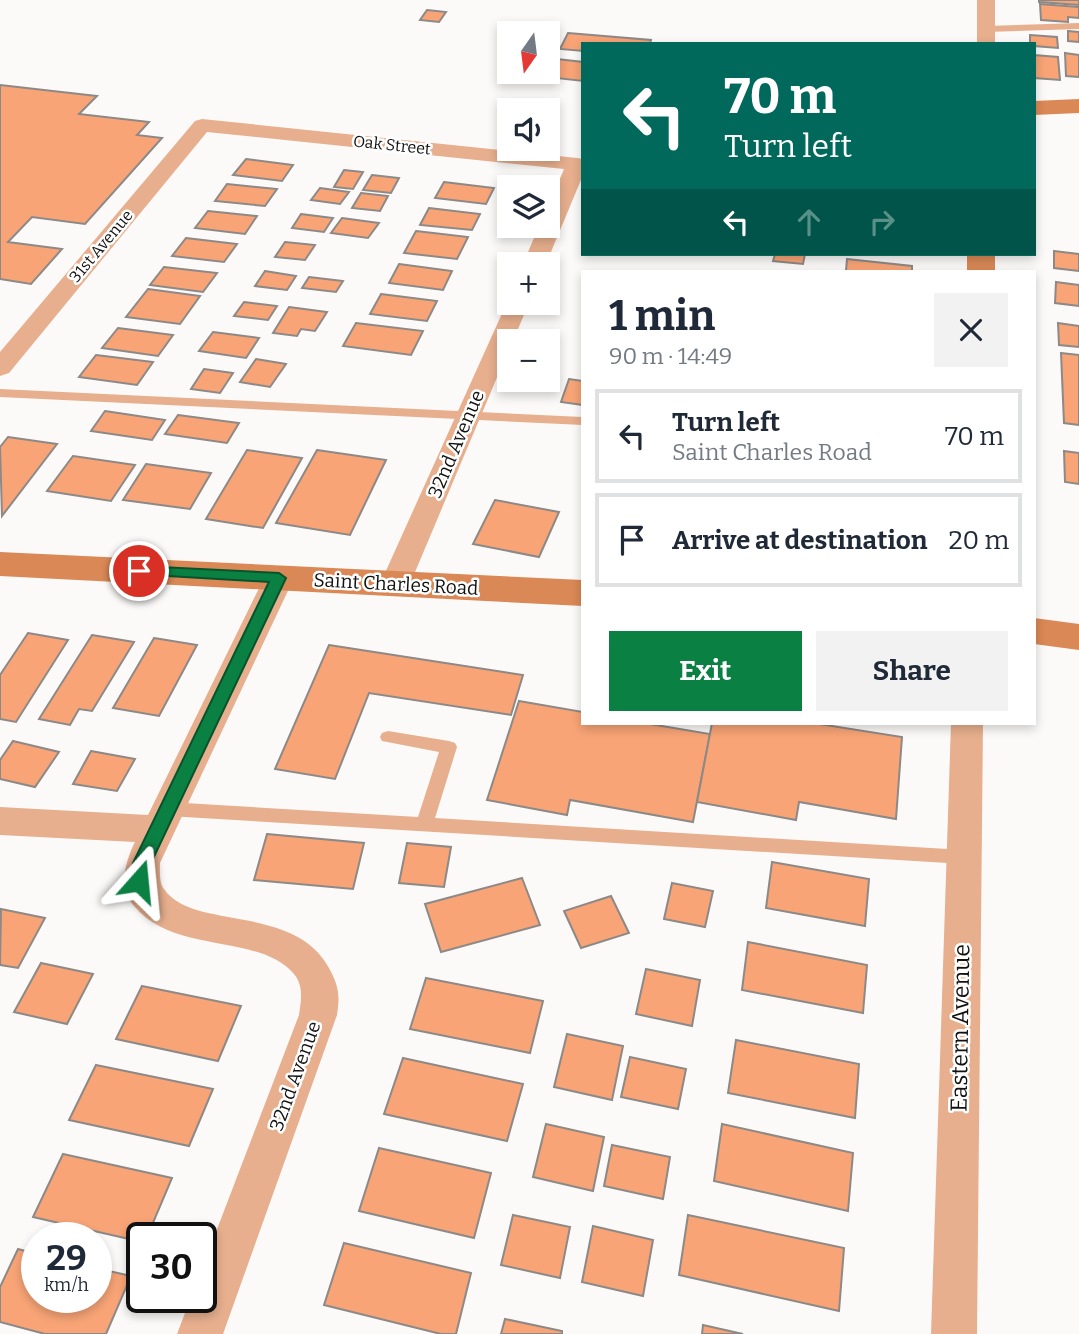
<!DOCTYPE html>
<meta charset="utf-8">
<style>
body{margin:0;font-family:Bitter,serif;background:#f2f2f3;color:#1f2937;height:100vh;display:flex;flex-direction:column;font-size:26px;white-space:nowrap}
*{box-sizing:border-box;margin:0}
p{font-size:23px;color:#747a83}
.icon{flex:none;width:38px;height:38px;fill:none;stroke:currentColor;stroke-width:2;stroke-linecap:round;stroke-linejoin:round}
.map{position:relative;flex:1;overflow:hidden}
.sheet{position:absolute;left:581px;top:270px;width:455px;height:455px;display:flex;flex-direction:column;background:#fff;border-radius:0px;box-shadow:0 4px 10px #0003}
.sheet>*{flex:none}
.top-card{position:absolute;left:581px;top:42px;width:455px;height:214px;border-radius:0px;box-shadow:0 4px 10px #0003;background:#00695c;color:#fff;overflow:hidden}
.needle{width:46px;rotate:194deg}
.controls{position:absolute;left:497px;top:21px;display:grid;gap:14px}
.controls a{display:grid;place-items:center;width:63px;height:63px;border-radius:0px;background:#fff;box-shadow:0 4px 10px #0003;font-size:35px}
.speed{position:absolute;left:21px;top:1222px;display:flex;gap:14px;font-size:35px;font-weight:700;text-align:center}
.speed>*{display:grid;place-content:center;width:91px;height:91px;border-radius:50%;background:#fff;box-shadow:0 4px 10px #0003;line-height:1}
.speed small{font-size:18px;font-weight:400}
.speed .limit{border:4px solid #111;border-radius:10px;background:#fff;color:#111}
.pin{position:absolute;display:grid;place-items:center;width:60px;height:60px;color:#fff;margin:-30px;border:4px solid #fff;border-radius:50%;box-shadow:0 2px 7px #0007}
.me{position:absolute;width:77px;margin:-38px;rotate:18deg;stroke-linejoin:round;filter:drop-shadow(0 0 5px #0008)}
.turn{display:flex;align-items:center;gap:24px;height:147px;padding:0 28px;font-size:32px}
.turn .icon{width:91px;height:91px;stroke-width:2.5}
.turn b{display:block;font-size:49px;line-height:60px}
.lanes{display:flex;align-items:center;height:66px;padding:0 28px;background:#0003;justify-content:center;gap:35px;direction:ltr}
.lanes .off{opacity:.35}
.round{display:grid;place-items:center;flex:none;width:74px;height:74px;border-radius:0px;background:#f2f2f3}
.head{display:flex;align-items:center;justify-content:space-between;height:119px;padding:0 28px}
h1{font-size:42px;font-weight:700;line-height:52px}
.primary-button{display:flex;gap:14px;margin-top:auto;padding:14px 28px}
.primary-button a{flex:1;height:80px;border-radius:0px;background:#0b8043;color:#fff;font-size:28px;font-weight:700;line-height:80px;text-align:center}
.primary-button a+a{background:#f2f2f3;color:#1f2937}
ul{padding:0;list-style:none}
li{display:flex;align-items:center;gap:21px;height:94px;margin:0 14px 10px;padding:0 14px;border:4px solid #e0e1e3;border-radius:0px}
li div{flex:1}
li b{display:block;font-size:26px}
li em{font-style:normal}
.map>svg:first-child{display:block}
.building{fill:#f8a476;stroke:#8c8987;stroke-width:2}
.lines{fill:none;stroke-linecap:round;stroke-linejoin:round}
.lane{fill:#e7af8e;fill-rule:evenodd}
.street{fill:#e7af8e;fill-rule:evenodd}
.secondary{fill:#da8855;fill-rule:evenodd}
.route{fill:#0b8043;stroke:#07532c;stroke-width:2}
.labels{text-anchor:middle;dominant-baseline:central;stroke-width:5;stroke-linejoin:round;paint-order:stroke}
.far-street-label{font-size:16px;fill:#121110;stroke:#fff}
.street-label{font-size:19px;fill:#121110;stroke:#fff}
.near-street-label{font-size:23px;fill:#121110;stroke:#fff}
</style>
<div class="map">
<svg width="1079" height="1334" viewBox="0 0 1079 1334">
<rect width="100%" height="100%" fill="#fcfaf8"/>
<g class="building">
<path d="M1039,0h40v5l-40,-3z"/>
<path d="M1040,4l39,3v11l-11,-1v5l-27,-2z"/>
<path d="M427,10l19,2 -7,10 -19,-2z"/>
<path d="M1068,31l11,1v10l-11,-1z"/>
<path d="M568,33l83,7 -1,4h-67v7l-23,-2z"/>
<path d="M1030,35l27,2 1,11 -24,-2v-2h-4z"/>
<path d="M1065,53l14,2v22l-13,-1z"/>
<path d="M1034,55l24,2 2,23 -26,-2z"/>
<path d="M548,58l35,4v19l-45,-5 2,-4h8z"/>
<path d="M0,85l97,11 -18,18 70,8 -12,13 25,3 -77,86 -53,-7 -24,25 54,7 -31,35 -31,-5z"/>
<path d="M246,159l47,6 -11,16 -49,-6z"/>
<path d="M344,170l19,2 -10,17 -19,-2z"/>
<path d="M372,175l27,3 -8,15 -28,-3z"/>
<path d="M444,182l50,6 -8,16 -51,-6z"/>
<path d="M227,184l50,5 -12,17 -50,-5z"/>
<path d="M320,188l29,4 -9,12 -29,-4z"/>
<path d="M361,193l27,3 -8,15 -28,-3z"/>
<path d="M429,208l51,6 -8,16 -52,-5z"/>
<path d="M208,211l49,5 -12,18 -50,-6z"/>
<path d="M301,214l32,4 -9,14 -32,-4z"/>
<path d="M342,218l37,5 -11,15 -37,-5z"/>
<path d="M416,231l52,6 -11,22 -53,-6z"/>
<path d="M186,238l51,6 -13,18 -52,-6z"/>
<path d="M285,242l30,3 -10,15 -30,-3z"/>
<path d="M1054,251l25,3v17l-25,-3z"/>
<path d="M775,254h30l-2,10 -30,-3z"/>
<path d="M847,259l65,7v5h-66z"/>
<path d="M399,264l53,7 -9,19 -54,-7z"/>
<path d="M164,267l53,6 -14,19 -53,-7z"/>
<path d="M265,271l31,5 -9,14 -32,-4z"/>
<path d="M309,277l34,4 -7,11 -34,-4z"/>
<path d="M1056,282l23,3v21l-24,-3z"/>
<path d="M148,289l52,7 -20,28 -54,-7z"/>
<path d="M381,294l56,7 -10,20 -57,-7z"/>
<path d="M244,302l33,4 -9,14 -34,-4z"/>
<path d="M289,307l38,5 -12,19 -14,-2 -4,7 -24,-3z"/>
<path d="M356,323l67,8 -12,24 -68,-9z"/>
<path d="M1058,323l21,3v21l-20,-2z"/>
<path d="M118,328l55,7 -15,21 -56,-8z"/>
<path d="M213,332l46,6 -13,20 -47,-7z"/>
<path d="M1061,353l18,2v70l-15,-2z"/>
<path d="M96,355l57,7 -16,23 -58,-8z"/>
<path d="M256,359l30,5 -16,23 -30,-5z"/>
<path d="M204,369l29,4 -13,20 -29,-4z"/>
<path d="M569,379l14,2v24l-22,-3z"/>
<path d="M105,411l60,9 -13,20 -61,-9z"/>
<path d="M178,415l61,8 -12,20 -62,-9z"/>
<path d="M8,437l49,7 -55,72 -2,-69z"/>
<path d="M247,450l55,8 -39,70 -57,-9z"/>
<path d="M317,450l69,10 -36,75 -74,-12z"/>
<path d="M1064,451l15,2v31l-14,-2z"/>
<path d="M73,456l62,9 -24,36 -64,-10z"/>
<path d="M146,464l65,9 -21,36 -67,-9z"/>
<path d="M495,500l64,12 -20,45 -66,-13z"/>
<path d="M28,633l40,7 -52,82 -16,-3v-44z"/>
<path d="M92,635l42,7 -42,69 -13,-2 -9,16 -31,-6z"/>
<path d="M154,638l43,7 -38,71 -46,-8z"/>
<path d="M329,645l194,30 -12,40 -142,-22 -34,86 -60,-10z"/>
<path d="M519,701l64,11v11h61l66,11 -17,88 -123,-22 -3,15 -80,-15z"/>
<path d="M712,723h101l89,14 -6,82 -97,-17 -3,18 -99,-18z"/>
<path d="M13,741l46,11 -24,35 -35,-8v-19z"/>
<path d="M91,751l44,8 -18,32 -44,-7z"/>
<path d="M267,834l97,9 -11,46 -99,-9z"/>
<path d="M407,843l44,4 -7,40 -45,-4z"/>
<path d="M772,862l97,17 -4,47 -99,-18z"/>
<path d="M522,878l18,47 -99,27 -16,-48z"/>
<path d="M672,883l41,8 -8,36 -41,-8z"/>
<path d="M611,896l18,37 -48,15 -17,-37z"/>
<path d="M1,909l44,9 -27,50 -18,-3z"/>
<path d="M748,942l119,23 -4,48 -121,-23z"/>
<path d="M41,963l52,11 -26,50 -53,-12z"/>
<path d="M646,969l54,11 -8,46 -56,-12z"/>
<path d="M426,978l117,23 -13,52 -120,-24z"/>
<path d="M142,986l99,20 -23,55 -102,-22z"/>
<path d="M567,1034l56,12 -11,54 -58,-13z"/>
<path d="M736,1040l123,24 -4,54 -127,-25z"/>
<path d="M630,1057l56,12 -8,40 -57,-12z"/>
<path d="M403,1058l120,26 -16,57 -123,-27z"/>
<path d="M96,1065l117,24 -24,57 -120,-26z"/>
<path d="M546,1124l58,13 -11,54 -60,-14z"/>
<path d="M722,1124l131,29 -5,58 -134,-30z"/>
<path d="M612,1145l58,12 -7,42 -59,-13z"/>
<path d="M379,1148l112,25 -17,65 -115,-27z"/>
<path d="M63,1154l109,24 -25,59h-5v5l-109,-25z"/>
<path d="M513,1215l57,12 -10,51 -59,-13z"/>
<path d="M688,1215l156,33 -5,63 -160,-36z"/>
<path d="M593,1226l60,14 -10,56 -61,-14z"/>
<path d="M344,1243l127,30 -15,61h-15l-117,-29z"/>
<path d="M18,1249l19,5v43h59v-29l35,8 -25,58h-61l-45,-12v-35z"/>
<path d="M505,1319l57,12v3h-61z"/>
<path d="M703,1325l40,9h-41z"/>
</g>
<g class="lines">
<g class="lane">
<path d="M1079,23v6l-93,3 -5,-3 5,-3z"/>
<path d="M0,389l583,28v8l-583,-28z"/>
<path d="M388,731l61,10 6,2 2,4 -22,71 529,32 6,2 3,5 -3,5 -6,2 -796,-48 -6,-2 -3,-5 3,-5 6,-2 250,15 21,-65 -57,-11 -2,-4 2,-4z"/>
</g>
<g class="street">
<rect x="977" y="0" width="18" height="44"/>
<path d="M202,119l375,39 6,1v16l-37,89h-23l16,-38h9v-19l16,-38 -357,-37 -198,241 -9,3v-24l195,-231z"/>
<path d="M509,298v5h20l-16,38h-4v8l-99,235 -4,7 -11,3 -11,-3 -4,-7z"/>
<path d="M279,568l10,3 5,7 -134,285c0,8 -1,20 4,26 28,42 130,14 165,79 10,18 11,28 8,47l-114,319h-46l14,-37h10v-26l98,-256c2,-14 5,-29 -5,-41 -35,-41 -119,-19 -160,-68 -16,-19 -9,-44 1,-64l-135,-7v-28l148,8 116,-237 5,-7z"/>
<path d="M951,723h32l-6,611h-46z"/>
</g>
<g class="secondary">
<path d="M1079,99v14l-45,2v-14z"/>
<rect x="967" y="254" width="28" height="17"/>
<path d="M0,552l583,28v26l-583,-30z"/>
<path d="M1034,618l45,6v26l-45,-6z"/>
</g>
</g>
<path class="route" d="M139,566l140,7 7,5 -135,285 -6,23 -6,2 -7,-2 -2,-5 3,-18 136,-281 -135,-8 -2,-3z"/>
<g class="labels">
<g class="far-street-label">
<text transform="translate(392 145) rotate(6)">Oak Street</text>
<text transform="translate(101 246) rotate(-50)">31st Avenue</text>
</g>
<g class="street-label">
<text transform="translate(456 444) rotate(-67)">32nd Avenue</text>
<text transform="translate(396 584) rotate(3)">Saint Charles Road</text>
<text transform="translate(295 1076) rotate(-70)">32nd Avenue</text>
</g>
<g class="near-street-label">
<text transform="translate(960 1028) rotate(-89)">Eastern Avenue</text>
</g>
</g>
</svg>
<div class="controls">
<a><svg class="needle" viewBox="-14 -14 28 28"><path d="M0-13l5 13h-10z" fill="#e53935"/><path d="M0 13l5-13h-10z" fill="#747a83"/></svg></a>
<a><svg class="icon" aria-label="sound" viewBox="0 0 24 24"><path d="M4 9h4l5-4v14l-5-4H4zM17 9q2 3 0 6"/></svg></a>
<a><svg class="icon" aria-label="layers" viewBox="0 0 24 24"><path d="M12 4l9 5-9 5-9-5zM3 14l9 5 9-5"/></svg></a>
<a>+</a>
<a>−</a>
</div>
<div class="speed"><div>29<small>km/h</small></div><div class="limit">30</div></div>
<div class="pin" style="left:139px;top:571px;background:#d93025"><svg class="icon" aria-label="arrive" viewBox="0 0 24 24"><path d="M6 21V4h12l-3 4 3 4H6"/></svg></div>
<svg class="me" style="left:139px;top:881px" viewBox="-20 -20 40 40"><path d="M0-17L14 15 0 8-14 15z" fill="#0b8043" stroke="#fff" stroke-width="4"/></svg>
<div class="top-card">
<div class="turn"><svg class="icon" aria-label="left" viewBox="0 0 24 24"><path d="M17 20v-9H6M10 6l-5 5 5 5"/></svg><div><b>70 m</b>Turn left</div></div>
<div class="lanes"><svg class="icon" aria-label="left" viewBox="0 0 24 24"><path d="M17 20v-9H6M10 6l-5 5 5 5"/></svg><svg class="icon off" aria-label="ahead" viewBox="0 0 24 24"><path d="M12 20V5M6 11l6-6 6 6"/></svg><svg class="icon off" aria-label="right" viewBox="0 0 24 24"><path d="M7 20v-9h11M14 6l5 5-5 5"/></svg></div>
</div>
<section class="sheet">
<div class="head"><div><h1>1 min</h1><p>90 m · 14:49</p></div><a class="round"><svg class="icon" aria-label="close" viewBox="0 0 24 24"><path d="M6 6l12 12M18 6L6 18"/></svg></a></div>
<ul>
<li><svg class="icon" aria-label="left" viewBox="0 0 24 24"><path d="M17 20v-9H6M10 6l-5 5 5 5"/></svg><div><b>Turn left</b><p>Saint Charles Road</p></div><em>70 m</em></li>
<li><svg class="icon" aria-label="arrive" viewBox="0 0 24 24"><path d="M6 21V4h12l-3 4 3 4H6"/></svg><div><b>Arrive at destination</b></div><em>20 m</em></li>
</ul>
<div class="primary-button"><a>Exit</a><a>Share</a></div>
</section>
</div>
